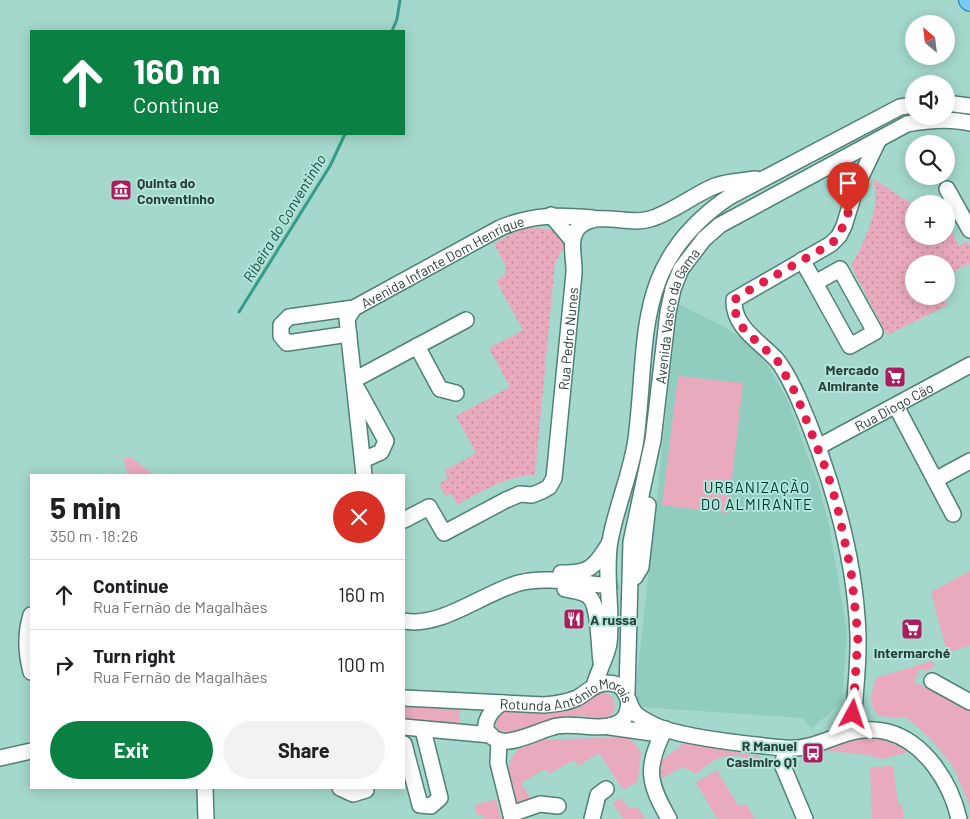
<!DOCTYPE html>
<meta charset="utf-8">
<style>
body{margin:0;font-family:Barlow,sans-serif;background:#f2f2f2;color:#202124;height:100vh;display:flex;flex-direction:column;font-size:19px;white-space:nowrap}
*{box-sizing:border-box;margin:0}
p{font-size:16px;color:#757577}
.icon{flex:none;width:28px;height:28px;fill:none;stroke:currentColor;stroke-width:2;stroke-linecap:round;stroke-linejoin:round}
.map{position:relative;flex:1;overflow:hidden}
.sheet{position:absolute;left:30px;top:474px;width:375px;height:315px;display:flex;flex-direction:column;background:#fff;border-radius:0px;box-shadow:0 2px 12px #0003}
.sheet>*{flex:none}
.hud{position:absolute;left:30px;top:30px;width:375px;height:105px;border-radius:0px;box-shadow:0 2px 12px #0003;background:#0b8043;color:#fff;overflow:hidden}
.needle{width:32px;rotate:332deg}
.fabs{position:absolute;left:905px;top:15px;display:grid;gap:10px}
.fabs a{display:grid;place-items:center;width:50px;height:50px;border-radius:50%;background:#fff;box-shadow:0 2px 12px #0003;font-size:25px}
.pin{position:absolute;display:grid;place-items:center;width:42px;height:42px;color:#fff;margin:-51px -21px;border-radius:50% 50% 50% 0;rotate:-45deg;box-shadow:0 0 5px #0007}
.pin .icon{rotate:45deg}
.me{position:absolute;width:55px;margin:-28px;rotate:5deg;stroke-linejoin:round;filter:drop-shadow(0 0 4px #0008)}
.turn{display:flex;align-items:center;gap:18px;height:105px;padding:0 20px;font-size:22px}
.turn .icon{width:65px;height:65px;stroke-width:2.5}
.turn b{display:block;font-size:35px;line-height:42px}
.round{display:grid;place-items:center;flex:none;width:52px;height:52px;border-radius:26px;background:#f2f2f2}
.head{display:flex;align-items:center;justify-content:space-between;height:85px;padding:0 20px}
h1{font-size:30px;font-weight:700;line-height:38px}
.cta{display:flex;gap:10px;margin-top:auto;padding:10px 20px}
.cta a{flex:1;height:58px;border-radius:30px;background:#0b8043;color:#fff;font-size:20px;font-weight:700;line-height:58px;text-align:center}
.cta a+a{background:#f2f2f2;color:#202124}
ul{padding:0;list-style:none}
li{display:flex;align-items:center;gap:15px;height:70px;padding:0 20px;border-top:1px solid #e0e0e0}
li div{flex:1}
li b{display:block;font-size:19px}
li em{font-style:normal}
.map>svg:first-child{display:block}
.built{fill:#90cdbf}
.grass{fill:#eaaabd}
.park{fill:url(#park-dots)}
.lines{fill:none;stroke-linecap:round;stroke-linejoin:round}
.stream{stroke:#369b88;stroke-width:3}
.minor-tunnel{stroke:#8cb9af;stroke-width:15;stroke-dasharray:15 8;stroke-linecap:butt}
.minor-casing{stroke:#4f8176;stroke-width:18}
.major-casing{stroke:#2284b0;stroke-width:22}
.minor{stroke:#fff;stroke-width:15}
.major{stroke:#77cbf6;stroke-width:20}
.route{stroke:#e11d48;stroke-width:9;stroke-dasharray:0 16.2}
.labels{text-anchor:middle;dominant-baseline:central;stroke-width:4;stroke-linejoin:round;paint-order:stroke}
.poi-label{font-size:14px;font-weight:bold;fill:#2a3f3a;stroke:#b1e5d9;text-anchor:start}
.street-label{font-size:14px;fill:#2a3f3a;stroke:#b1e5d9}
.water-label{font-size:15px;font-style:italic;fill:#1a5046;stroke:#b1e5d9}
.neighbourhood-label{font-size:15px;letter-spacing:1px;fill:#003930;stroke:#b1e5d9}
</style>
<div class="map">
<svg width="970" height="819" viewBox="0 0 970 819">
<defs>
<pattern id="park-dots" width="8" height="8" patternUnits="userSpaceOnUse" patternTransform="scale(1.25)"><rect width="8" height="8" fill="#eaaabd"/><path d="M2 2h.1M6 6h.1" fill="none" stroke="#be8c9b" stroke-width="1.8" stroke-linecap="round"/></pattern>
</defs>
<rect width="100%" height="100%" fill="#a4d8cc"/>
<path class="built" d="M678,304l47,23 24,17 18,20 21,37 30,83 11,40 18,109 -5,69 -31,27 -8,-11 -163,-11 -5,-11z"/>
<g class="grass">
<path d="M678,376l65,7 -15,130 -66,-8z"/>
<path d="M123,458h9l22,17h-26z"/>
<path d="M970,571v74l-23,8 -16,-61z"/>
<path d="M931,661l4,3 -2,4 -6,3 -7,-2 -6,13 56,27v98l-17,-41 -23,-28 -23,-20 -29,-2c-10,-14 -7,-22 -2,-38z"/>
<path d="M602,692l9,3 4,11 -2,8 -9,5 -21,-3 -30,2 -46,16 -10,-5 -1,-12 7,-7z"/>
<path d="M404,705l56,3 -1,16 -55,-4z"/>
<path d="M629,737l12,15 -3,29 -15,9 -24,-37 -21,13 -4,-6 -25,14 -4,-5 -24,14 10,16 -15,3c-10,-28 -14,-50 19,-62z"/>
<path d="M863,737c18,1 30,5 45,15l-25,7 -16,-4 -43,-5 21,-9z"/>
<path d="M684,743l74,13 14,10 -14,3 -5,-10c-29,-7 -35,-3 -57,15l-13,-7 -23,12 1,-18z"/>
<path d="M893,766l5,37 4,2 2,14h-32l-2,-52z"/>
<path d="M717,770l21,36 8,-2 9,15h-38l-21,-37z"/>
<path d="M620,798l10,10 8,-1 7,12h-22l-10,-16z"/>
<path d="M496,799l5,20h-17l-2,-5 -5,2 -3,-11z"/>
</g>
<g class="park">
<path d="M873,178l41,28v30h32v-16l13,26 8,-5 3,6v16l-24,13v-12h-32v32h28l6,9 -61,30 -36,-69c15,-28 30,-57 22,-88z"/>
<path d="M534,228l18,1 12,13 -1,7 -8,14 -20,212c-30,1 -53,16 -78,30l-6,-12 -6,3 -6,-12 9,-6 -4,-7 32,-18 -20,-37 54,-29 -21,-39 34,-18 -27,-49 8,-5 2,-9 -12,-24 27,-14z"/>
</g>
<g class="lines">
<g class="stream">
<path d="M392,31l5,-12 3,-19"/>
<path d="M239,312l91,-146 15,-32"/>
</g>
<path class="minor-tunnel" d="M603,585l32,-8"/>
<g class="minor-casing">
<g id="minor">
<path d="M946,103l24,3"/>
<path d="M947,189l23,41"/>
<path d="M551,215l21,25"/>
<path d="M802,260l13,23 25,-14 35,63 -25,14 -35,-63"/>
<path d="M349,334l-62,9 -6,-7v-11l8,-8 65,-9"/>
<path d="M417,346l23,43 16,4"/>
<path d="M354,380l112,-60"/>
<path d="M358,390l28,51 -5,11 -18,8"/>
<path d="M896,406l57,108"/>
<path id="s1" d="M818,447l152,-82"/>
<path id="s2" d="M364,475l-17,-156 7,-11 146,-80c33,-14 58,-13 93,-10"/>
<path d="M935,480l35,-19"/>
<path id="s3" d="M404,520l25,-13 15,26 62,-33 14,-6 12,1 10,-4 7,-4 5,-9c7,-68 13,-136 20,-205 1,-15 -7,-35 6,-47 19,-16 48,0 70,-7 23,-7 43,-24 65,-33 13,-5 27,-5 41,-7"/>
<path d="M561,573c28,1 34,-6 48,-29"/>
<path d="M635,577l6,-10 7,-62"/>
<path d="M565,589c8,2 21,2 26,10 8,10 8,48 10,63"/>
<path d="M31,615c-6,19 -5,38 0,57"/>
<path d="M404,621c37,7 79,-28 115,-38 27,-7 56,0 84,2"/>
<path d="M932,681l38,21"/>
<path d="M594,686c3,-12 14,-32 15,-43 4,-33 -5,-68 1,-102 6,-34 21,-67 26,-102 13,-102 -4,-176 93,-242l171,-90 14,-2"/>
<path id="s4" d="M627,692l4,-150 22,-102 15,-128 5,-23 8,-20 23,-30 16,-14 187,-101c22,-4 42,-6 63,-1"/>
<path id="s5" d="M404,698l140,7c11,-1 22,-2 33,-7 10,-5 17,-15 30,-15 22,0 18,18 28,30 5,5 13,9 19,12 27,13 99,20 131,23 36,4 62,-27 103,-16 37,10 63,51 71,87"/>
<path d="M502,703c-14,9 -26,29 -4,37 14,6 44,-11 59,-14 19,-4 44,6 61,-3 9,-4 10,-13 11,-22"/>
<path d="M404,727l87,8"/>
<path d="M610,727l42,6 13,-4"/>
<path d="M665,729c-20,39 -17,53 4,90"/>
<path d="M853,730c1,-31 6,-63 5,-95 -3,-83 -28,-164 -61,-240 -6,-12 -12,-26 -21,-36 -17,-18 -43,-32 -42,-59l97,-56 8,-8 5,-10 12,-39 23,-48"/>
<path d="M499,741l-1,22 14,56"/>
<path d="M404,744l15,57 1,4 11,1 9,-8 -17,-68"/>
<path d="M787,749l-5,15 23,55"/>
<path d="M0,758l31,-7"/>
<path d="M205,788l1,31"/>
<path d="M340,788l13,6 13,-4 -1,-2"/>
<path d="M511,814l29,-10 18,2"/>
<path d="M592,819l6,-24 8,-6"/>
</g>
</g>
<g class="major-casing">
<path id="major" d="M969,0l1,1"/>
</g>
<use href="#minor" class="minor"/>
<use href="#major" class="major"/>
</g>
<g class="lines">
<path class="route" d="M848,213l-9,23 -8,8 -85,48 -12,8v10l10,20 33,30 19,34 31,78 10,33 14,66 7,65 -5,78"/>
</g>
<defs>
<g id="museum-square" transform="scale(1.125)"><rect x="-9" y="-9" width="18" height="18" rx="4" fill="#aa1e5f" stroke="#b1e5d9"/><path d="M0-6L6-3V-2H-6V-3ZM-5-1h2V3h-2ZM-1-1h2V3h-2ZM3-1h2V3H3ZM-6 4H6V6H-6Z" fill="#fff"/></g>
<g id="supermarket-square" transform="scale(1.125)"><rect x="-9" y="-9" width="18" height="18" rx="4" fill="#aa1e5f" stroke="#b1e5d9"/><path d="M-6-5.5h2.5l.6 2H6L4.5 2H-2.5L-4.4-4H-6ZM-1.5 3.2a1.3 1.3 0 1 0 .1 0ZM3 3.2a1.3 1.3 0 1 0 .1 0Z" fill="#fff"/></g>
<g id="restaurant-square" transform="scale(1.125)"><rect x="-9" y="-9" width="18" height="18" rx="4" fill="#aa1e5f" stroke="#b1e5d9"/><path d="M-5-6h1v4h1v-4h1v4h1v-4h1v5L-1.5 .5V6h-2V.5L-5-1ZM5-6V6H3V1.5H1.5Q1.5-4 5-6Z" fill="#fff"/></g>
<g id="bus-square" transform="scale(1.125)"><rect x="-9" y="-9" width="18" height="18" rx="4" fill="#aa1e5f" stroke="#b1e5d9"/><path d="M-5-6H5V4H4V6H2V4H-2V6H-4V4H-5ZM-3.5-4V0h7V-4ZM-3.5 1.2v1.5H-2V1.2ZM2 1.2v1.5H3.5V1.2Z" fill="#fff"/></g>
</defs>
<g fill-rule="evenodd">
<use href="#museum-square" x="121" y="190"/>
<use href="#supermarket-square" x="895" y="377"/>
<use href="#restaurant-square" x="574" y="619"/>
<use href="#supermarket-square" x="912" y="629"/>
<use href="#bus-square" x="813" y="753"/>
</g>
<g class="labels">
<g class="poi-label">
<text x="137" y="182">Quinta do<tspan x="137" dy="16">Conventinho</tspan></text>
<text x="879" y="369" text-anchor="end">Mercado<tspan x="879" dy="16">Almirante</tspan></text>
<text x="590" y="619">A russa</text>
<text x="912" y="652" text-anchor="middle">Intermarché</text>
<text x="797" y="745" text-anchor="end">R Manuel<tspan x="797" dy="16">Casimiro Q1</tspan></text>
</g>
<g class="street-label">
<text stroke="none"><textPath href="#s2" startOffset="270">Avenida Infante Dom Henrique</textPath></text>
<text stroke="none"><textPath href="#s4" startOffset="382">Avenida Vasco da Gama</textPath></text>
<text stroke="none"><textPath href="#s3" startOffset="325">Rua Pedro Nunes</textPath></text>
<text stroke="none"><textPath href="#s1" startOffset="86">Rua Diogo Cão</textPath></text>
<text stroke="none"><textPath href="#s5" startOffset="168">Rotunda António Morais</textPath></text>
</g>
<g class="water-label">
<text transform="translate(284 218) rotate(-59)">Ribeira do Conventinho</text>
</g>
<g class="neighbourhood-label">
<text x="757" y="487">URBANIZAÇÃO<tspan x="757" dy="17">DO ALMIRANTE</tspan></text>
</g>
</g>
</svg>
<div class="fabs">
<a><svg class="needle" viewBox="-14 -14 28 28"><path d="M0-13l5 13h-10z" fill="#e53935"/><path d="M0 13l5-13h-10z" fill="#757577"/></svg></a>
<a><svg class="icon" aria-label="sound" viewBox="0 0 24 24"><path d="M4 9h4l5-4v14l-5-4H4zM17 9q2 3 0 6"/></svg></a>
<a><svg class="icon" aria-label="search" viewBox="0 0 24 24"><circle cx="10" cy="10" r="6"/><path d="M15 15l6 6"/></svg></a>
<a>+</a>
<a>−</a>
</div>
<div class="pin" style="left:848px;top:213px;background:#d93025"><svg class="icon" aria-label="arrive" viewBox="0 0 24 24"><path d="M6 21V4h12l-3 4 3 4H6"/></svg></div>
<svg class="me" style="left:853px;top:714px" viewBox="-20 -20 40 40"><path d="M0-17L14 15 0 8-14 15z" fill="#e11d48" stroke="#fff" stroke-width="4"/></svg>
<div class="hud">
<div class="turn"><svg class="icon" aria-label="ahead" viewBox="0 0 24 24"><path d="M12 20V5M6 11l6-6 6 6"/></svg><div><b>160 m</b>Continue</div></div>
</div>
<section class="sheet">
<div class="head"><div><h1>5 min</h1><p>350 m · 18:26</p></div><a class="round" style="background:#d93025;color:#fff"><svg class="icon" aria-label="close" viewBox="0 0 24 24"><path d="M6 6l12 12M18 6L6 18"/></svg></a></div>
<ul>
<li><svg class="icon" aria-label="ahead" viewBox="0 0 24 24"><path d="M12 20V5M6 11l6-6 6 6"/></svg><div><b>Continue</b><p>Rua Fernão de Magalhães</p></div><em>160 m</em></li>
<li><svg class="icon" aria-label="right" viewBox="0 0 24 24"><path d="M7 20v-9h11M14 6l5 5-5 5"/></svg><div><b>Turn right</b><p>Rua Fernão de Magalhães</p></div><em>100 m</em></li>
</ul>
<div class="cta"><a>Exit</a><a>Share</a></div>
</section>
</div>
